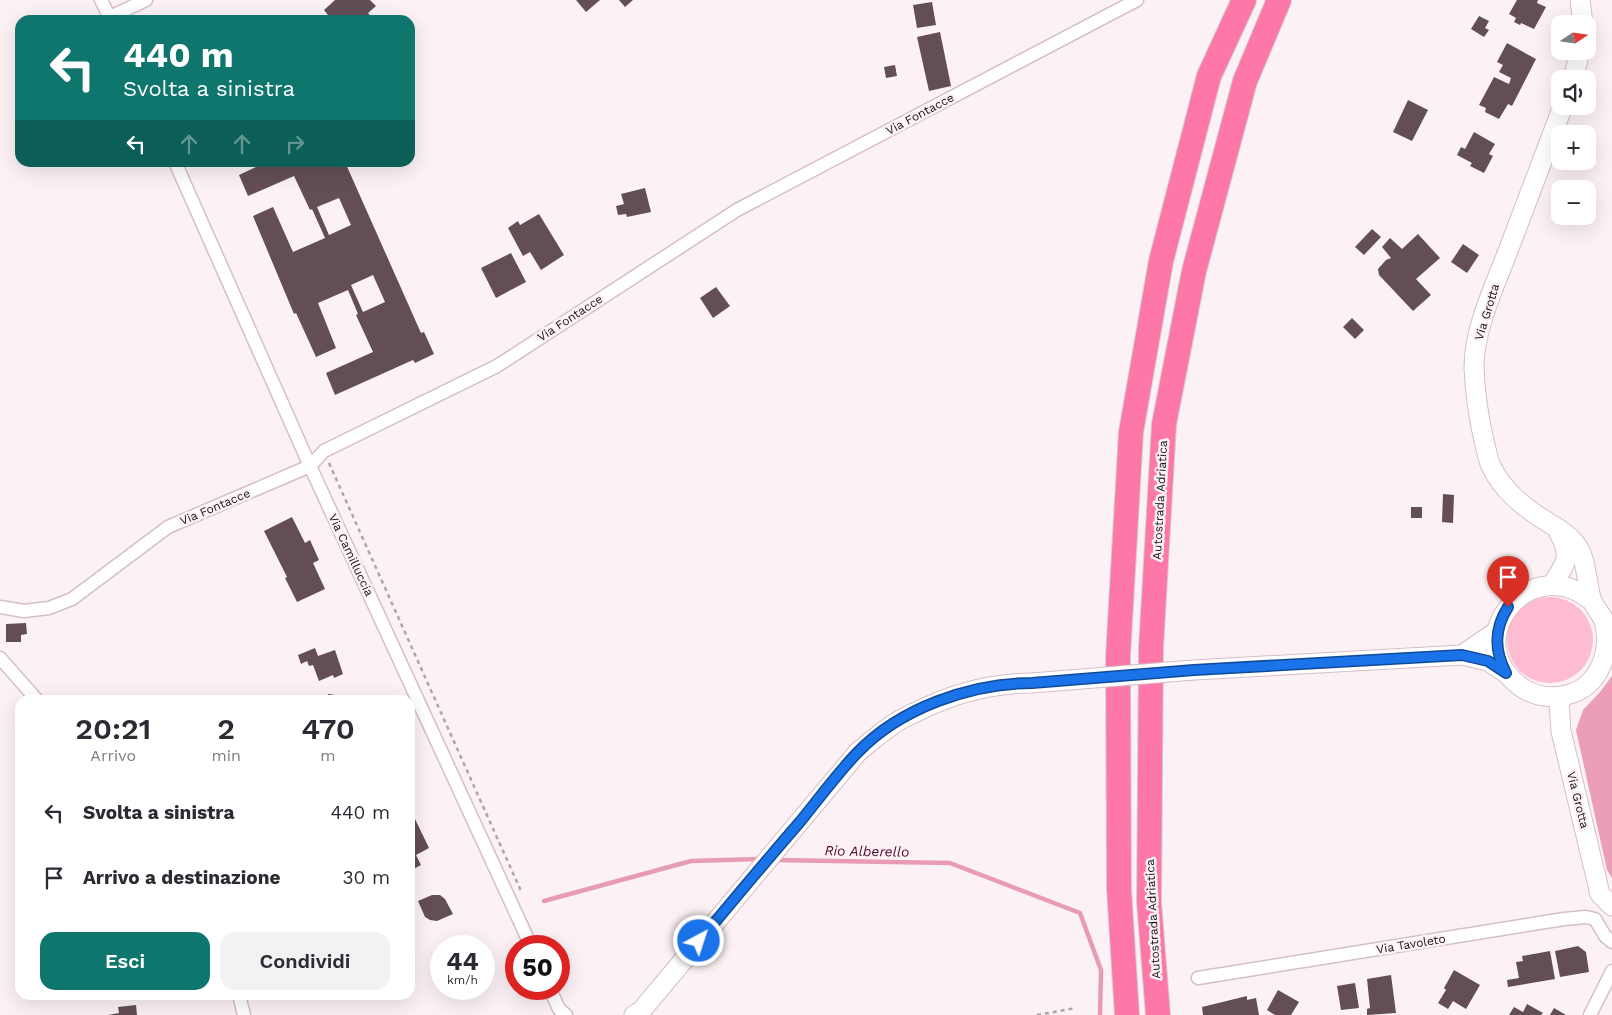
<!DOCTYPE html>
<html lang="it">
<meta charset="utf-8">
<style>
body{margin:0;font-family:"Work Sans",sans-serif;background:#f2f2f3;color:#2b2b33;height:100vh;display:flex;flex-direction:column;font-size:19px;white-space:nowrap}
*{box-sizing:border-box;margin:0}
p{font-size:16px;color:#7c7c81}
.icon{flex:none;width:28px;height:28px;fill:none;stroke:currentColor;stroke-width:2;stroke-linecap:round;stroke-linejoin:round}
.map{position:relative;flex:1;overflow:hidden}
.side{position:absolute;left:15px;top:695px;width:400px;height:305px;display:flex;flex-direction:column;background:#fff;border-radius:15px;box-shadow:0 5px 20px #0002}
.side>*{flex:none}
.guide{position:absolute;left:15px;top:15px;width:400px;height:152px;border-radius:15px;box-shadow:0 5px 20px #0002;background:#0f766e;color:#fff;overflow:hidden}
.needle{width:32px;rotate:77deg}
.fabs{position:absolute;left:1551px;top:15px;display:grid;gap:10px}
.fabs a{display:grid;place-items:center;width:45px;height:45px;border-radius:10px;background:#fff;box-shadow:0 5px 20px #0002;font-size:25px}
.speed{position:absolute;left:430px;top:935px;display:flex;gap:10px;font-size:25px;font-weight:700;text-align:center}
.speed>*{display:grid;place-content:center;width:65px;height:65px;border-radius:50%;background:#fff;box-shadow:0 5px 20px #0002;line-height:1}
.speed small{font-size:12px;font-weight:400}
.speed .limit{border:8px solid #d22;background:#fff;color:#111}
.pin{position:absolute;display:grid;place-items:center;width:42px;height:42px;color:#fff;margin:-51px -21px;border-radius:50% 50% 50% 0;rotate:-45deg;box-shadow:0 0 5px #0007}
.pin .icon{rotate:45deg}
.me{position:absolute;width:55px;margin:-28px;rotate:40deg;stroke-linejoin:round;filter:drop-shadow(0 0 4px #0008)}
.turn{display:flex;align-items:center;gap:18px;height:105px;padding:0 25px;font-size:22px}
.turn .icon{width:65px;height:65px;stroke-width:2.5}
.turn b{display:block;font-size:35px;line-height:42px}
.lanes{display:flex;align-items:center;height:48px;padding:0 25px;background:#0003;justify-content:center;gap:25px;direction:ltr}
.lanes .off{opacity:.35}
.eta{display:flex;justify-content:space-evenly;align-items:center;height:85px;text-align:center}
.eta b{font-size:30px;font-weight:600;line-height:35px}
.cta{display:flex;gap:10px;margin-top:auto;padding:10px 25px}
.cta a{flex:1;height:58px;border-radius:15px;background:#0f766e;color:#fff;font-size:20px;font-weight:600;line-height:58px;text-align:center}
.cta a+a{background:#f2f2f3;color:#2b2b33}
ul{padding:0;list-style:none}
li{display:flex;align-items:center;gap:15px;height:65px;padding:0 25px}
li div{flex:1}
li b{display:block;font-size:19px}
li em{font-style:normal}
.map>svg:first-child{display:block}
.green{fill:#febcd0}
.forest{fill:#eb9eb6}
.lines{fill:none;stroke-linecap:round;stroke-linejoin:round}
.stream{stroke:#e89cb4;stroke-width:4.5}
.building{fill:#634e54;fill-rule:evenodd}
.street-casing{stroke:#d6bec5;stroke-width:15}
.secondary-casing{stroke:#d6bec5;stroke-width:21}
.highway-casing{stroke:#d1d0d0;stroke-width:26}
.path{stroke:#aea5a8;stroke-width:2.5;stroke-dasharray:4 4;stroke-linecap:butt}
.street{stroke:#fff;stroke-width:12}
.secondary{stroke:#fff;stroke-width:19}
.highway{stroke:#fd77a8;stroke-width:24}
.secondary-bridge-casing{stroke:#d6bec5;stroke-width:21;stroke-linecap:butt}
.secondary-bridge{stroke:#fff;stroke-width:19}
.route-casing{stroke:#114b97;stroke-width:12}
.route{stroke:#1a73e8;stroke-width:9}
.labels{text-anchor:middle;dominant-baseline:central;stroke-width:5;stroke-linejoin:round;paint-order:stroke}
.street-label{font-size:12px;fill:#1b1315;stroke:#fcf2f5}
.water-label{font-size:14px;font-style:italic;fill:#4c0928;stroke:#fcf2f5}
</style>
<div class="map">
<svg width="1612" height="1015" viewBox="0 0 1612 1015">
<rect width="100%" height="100%" fill="#fcf2f5"/>
<circle class="green" cx="1550" cy="640" r="43"/>
<path class="forest" d="M1612,676v202l-5,-8 -31,-140 7,-20 17,-18z"/>
<g class="lines">
<g class="stream">
<path d="M775,860l175,3 130,50 21,57 -1,45"/>
<path d="M544,901l147,-40 68,-2"/>
</g>
</g>
<g class="building">
<path d="M335,0h35l6,6 -8,7 6,7h-42l-8,-10z"/>
<path d="M576,0h24l-14,12z"/>
<path d="M619,0h14l-8,7z"/>
<path d="M1517,0h21l-1,3 9,4 -12,22 -13,-6 -1,2 -6,-3 2,-4 -7,-4z"/>
<path d="M932,2l4,23 -19,3 -4,-23z"/>
<path d="M1479,16l10,5 -4,7 4,2 -5,7 -13,-8z"/>
<path d="M940,32l11,54 -22,5 -12,-54z"/>
<path d="M1507,43l29,16 -24,47 -4,-2 -9,15 -14,-7 1,-4 -7,-3 15,-28 15,7 2,-6 -12,-6 4,-7 -6,-3z"/>
<path d="M895,65l2,11 -11,2 -2,-11z"/>
<path d="M1408,100l20,10 -16,31 -19,-9z"/>
<path d="M1474,132l21,12 -6,10 4,2 -9,17 -14,-7 2,-3 -15,-8 4,-8 4,2z"/>
<path d="M267,162h78l76,171 3,-1 10,22 -19,9 -2,-3 -78,35 -9,-22 47,-21 -17,-37 2,-1 -10,-24 -30,13 18,45 -20,9 -20,-44 -2,1 -41,-98 20,-9 20,45 32,-14 -13,-29 -2,1 -16,-34 -46,20 -9,-21zM339,198l12,27 -22,10 -12,-28zM373,275l12,27 -22,10 -12,-27z"/>
<path d="M645,188l6,24 -24,5 -1,-3 -8,1 -2,-9 8,-2 -3,-10z"/>
<path d="M539,214l25,41 -23,15 -11,-18 -7,4 -15,-28 10,-7 2,4z"/>
<path d="M1372,229l9,8 -17,18 -9,-8z"/>
<path d="M1418,234l22,24 -24,21 15,16 -18,16 -34,-36 -1,-6 8,-9 5,-2 -9,-11 8,-9 12,11z"/>
<path d="M1463,244l16,11 -12,18 -16,-11z"/>
<path d="M511,253l15,29 -30,16 -15,-30z"/>
<path d="M716,287l14,19 -17,12 -13,-20z"/>
<path d="M1352,318l12,12 -9,9 -12,-12z"/>
<path d="M1443,494l11,1 -1,28 -11,-1z"/>
<rect x="1411" y="507" width="11" height="11"/>
<path d="M292,517l13,26 5,-3 9,20 -6,3 12,26 -28,13 -12,-24 2,-1 -23,-46z"/>
<path d="M26,623l1,11 -6,1v7h-15v-18z"/>
<path d="M315,648l3,8 17,-6 8,24 -9,4 -1,-3 -14,6 -6,-16 -4,1 -2,-5 -6,3 -3,-9z"/>
<path d="M328,694l16,2 -1,4h-16z"/>
<path d="M415,819l14,29 -13,7 5,10 -11,6v-49z"/>
<path d="M432,895h8l5,4 8,15 -16,7 -7,-1 -5,-3 -7,-16z"/>
<path d="M1578,946l8,6 3,20 -29,5 -5,-26z"/>
<path d="M1550,951l5,28 -47,8 -1,-7 12,-2 -3,-16 7,-1 -1,-5z"/>
<path d="M1454,970l26,15 -14,24 -13,-8 -5,8 -10,-6 8,-13 -2,-2z"/>
<path d="M1391,975l5,38 -29,2v-6l3,-1 -3,-29z"/>
<path d="M1355,983l4,25 -18,2 -4,-24z"/>
<path d="M1278,990l21,12 -8,13h-16l-8,-5z"/>
<path d="M1247,996v4l9,-2 3,17h-56l-1,-8z"/>
<path d="M1527,1004l16,9 -2,2h-32l5,-8 9,5z"/>
<path d="M136,1005l1,10h-29l11,-2 -1,-6z"/>
<path d="M1554,1008l12,7h-16z"/>
</g>
<g class="lines">
<g class="street-casing">
<g id="street">
<path d="M101,0l10,20"/>
<path d="M110,17l36,-17"/>
<path d="M175,162l135,304 221,480"/>
<path d="M0,607l24,4 25,-3 23,-9 96,-72 142,-61 14,-15 173,-85 240,-156 400,-210"/>
<path d="M0,658l37,42"/>
<path d="M1198,978l366,-59 22,-2 9,2 10,17 7,6"/>
<path d="M550,989l9,20 7,6"/>
<path d="M239,995l5,20"/>
<path d="M1590,1015l22,-44"/>
</g>
</g>
<g class="secondary-casing">
<g id="secondary">
<path d="M1580,0l3,24"/>
<path d="M1573,79l7,-28"/>
<path d="M1563,106c-18,48 -37,97 -55,145 -14,37 -34,77 -34,117 1,26 5,52 11,77 2,7 3,15 6,21 11,23 29,38 50,52 11,7 24,13 33,24 13,14 12,38 17,56 2,8 10,15 13,23 8,29 -4,64 -34,73 -20,6 -40,2 -55,-12 -54,-48 18,-131 77,-81"/>
<path d="M1552,585c14,-22 20,-28 7,-52"/>
<path d="M1462,655l35,-24"/>
<path d="M1194,670l268,-15 26,6 18,12"/>
<path d="M1564,696l-5,8 2,27 39,163 12,12"/>
<path d="M634,1015l7,-4 217,-259c11,-9 21,-18 33,-26 7,-6 15,-9 23,-13 37,-19 76,-30 118,-30"/>
</g>
</g>
<g class="highway-casing">
<g id="highway">
<path d="M1127,1015l-8,-126 -1,-233 13,-224 30,-171 48,-185 35,-76"/>
<path d="M1158,1015l-9,-113 2,-254 13,-224 30,-153 51,-190 34,-81"/>
</g>
</g>
<g class="path">
<path d="M329,463l192,428"/>
<path d="M1037,1015l39,-7"/>
</g>
<use href="#street" class="street"/>
<use href="#secondary" class="secondary"/>
<use href="#highway" class="highway"/>
<g class="secondary-bridge-casing">
<path id="secondary-bridge" d="M1032,683l162,-13"/>
</g>
<use href="#secondary-bridge" class="secondary-bridge"/>
</g>
<g class="lines">
<g class="route-casing">
<path id="route" d="M699,941c33,-39 66,-79 100,-118 19,-23 37,-48 58,-70 43,-45 114,-70 175,-70l162,-13 268,-15 26,6 18,12c-12,-23 -12,-44 2,-66"/>
</g>
<use href="#route" class="route"/>
</g>
<g class="labels">
<g class="street-label">
<text transform="translate(920 114) rotate(-28)">Via Fontacce</text>
<text transform="translate(1487 312) rotate(-73)">Via Grotta</text>
<text transform="translate(570 318) rotate(-33)">Via Fontacce</text>
<text transform="translate(1160 500) rotate(-87)">Autostrada Adriatica</text>
<text transform="translate(215 507) rotate(-23)">Via Fontacce</text>
<text transform="translate(351 555) rotate(65)">Via Camilluccia</text>
<text transform="translate(1578 800) rotate(76)">Via Grotta</text>
<text transform="translate(1153 919) rotate(-93)">Autostrada Adriatica</text>
<text transform="translate(1411 944) rotate(-9)">Via Tavoleto</text>
</g>
<g class="water-label">
<text transform="translate(867 851) rotate(1)">Rio Alberello</text>
</g>
</g>
</svg>
<div class="fabs">
<a><svg class="needle" viewBox="-14 -14 28 28"><path d="M0-13l5 13h-10z" fill="#e53935"/><path d="M0 13l5-13h-10z" fill="#7c7c81"/></svg></a>
<a><svg class="icon" aria-label="sound" viewBox="0 0 24 24"><path d="M4 9h4l5-4v14l-5-4H4zM17 9q2 3 0 6"/></svg></a>
<a>+</a>
<a>−</a>
</div>
<div class="speed"><div>44<small>km/h</small></div><div class="limit">50</div></div>
<div class="pin" style="left:1508px;top:607px;background:#d93025"><svg class="icon" aria-label="arrive" viewBox="0 0 24 24"><path d="M6 21V4h12l-3 4 3 4H6"/></svg></div>
<svg class="me" style="left:699px;top:941px" viewBox="-20 -20 40 40"><circle r="17" fill="#1a73e8" stroke="#fff" stroke-width="3"/><path d="M0-11L8 9 0 5-8 9z" fill="#fff"/></svg>
<div class="guide">
<div class="turn"><svg class="icon" aria-label="left" viewBox="0 0 24 24"><path d="M17 20v-9H6M10 6l-5 5 5 5"/></svg><div><b>440 m</b>Svolta a sinistra</div></div>
<div class="lanes"><svg class="icon" aria-label="left" viewBox="0 0 24 24"><path d="M17 20v-9H6M10 6l-5 5 5 5"/></svg><svg class="icon off" aria-label="ahead" viewBox="0 0 24 24"><path d="M12 20V5M6 11l6-6 6 6"/></svg><svg class="icon off" aria-label="ahead" viewBox="0 0 24 24"><path d="M12 20V5M6 11l6-6 6 6"/></svg><svg class="icon off" aria-label="right" viewBox="0 0 24 24"><path d="M7 20v-9h11M14 6l5 5-5 5"/></svg></div>
</div>
<section class="side">
<div class="eta">
<div><b>20:21</b><p>Arrivo</p></div>
<div><b>2</b><p>min</p></div>
<div><b>470</b><p>m</p></div>
</div>
<ul>
<li><svg class="icon" aria-label="left" viewBox="0 0 24 24"><path d="M17 20v-9H6M10 6l-5 5 5 5"/></svg><div><b>Svolta a sinistra</b></div><em>440 m</em></li>
<li><svg class="icon" aria-label="arrive" viewBox="0 0 24 24"><path d="M6 21V4h12l-3 4 3 4H6"/></svg><div><b>Arrivo a destinazione</b></div><em>30 m</em></li>
</ul>
<div class="cta"><a>Esci</a><a>Condividi</a></div>
</section>
</div>
